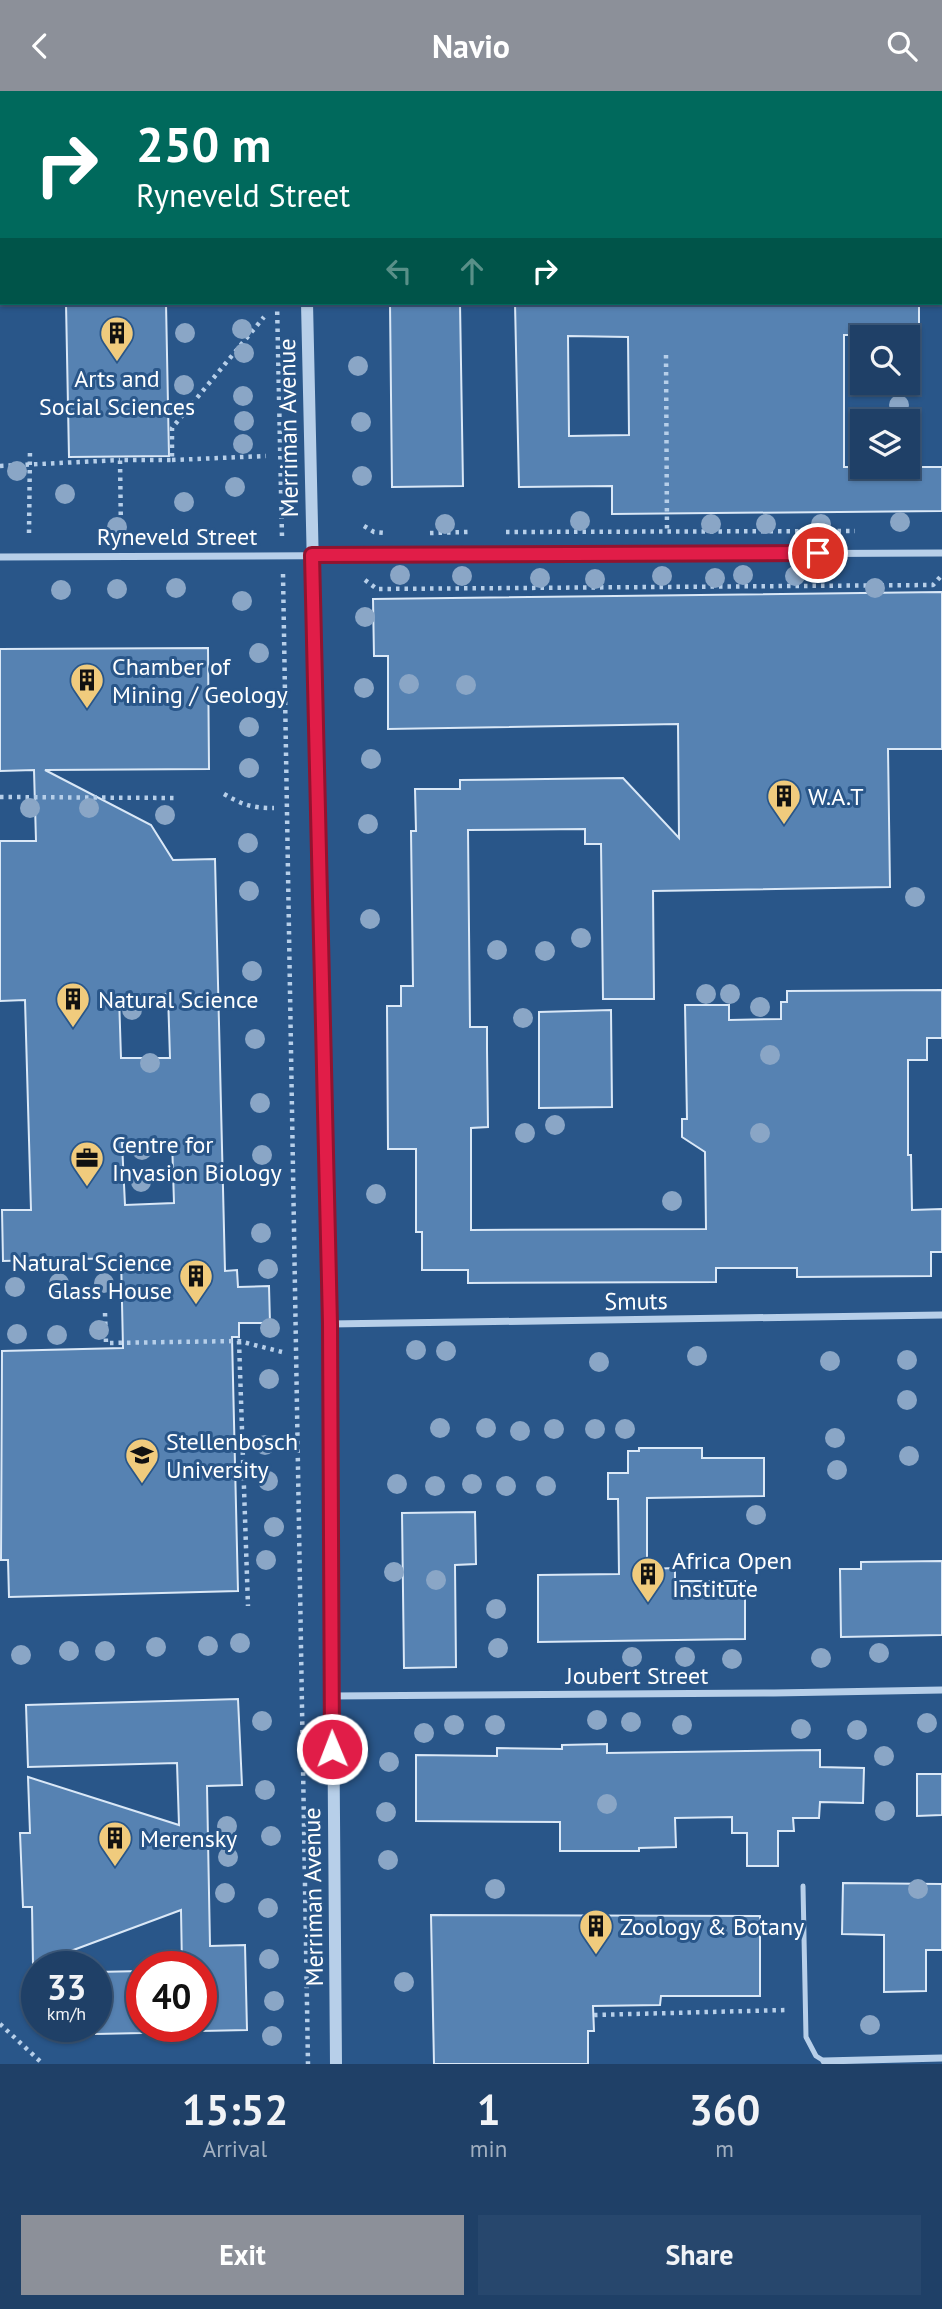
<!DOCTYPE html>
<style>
body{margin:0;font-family:"PT Sans",sans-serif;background:#27476d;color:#f1f3f6;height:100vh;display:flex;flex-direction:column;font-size:26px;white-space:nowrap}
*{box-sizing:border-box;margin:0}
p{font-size:23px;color:#a1afc0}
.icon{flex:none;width:38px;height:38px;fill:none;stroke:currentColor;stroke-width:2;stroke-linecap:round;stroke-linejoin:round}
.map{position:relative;height:1973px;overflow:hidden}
.panel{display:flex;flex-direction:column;background:#1f4067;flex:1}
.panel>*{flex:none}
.banner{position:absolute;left:0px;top:0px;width:943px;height:214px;box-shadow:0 2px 5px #0004,0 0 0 2px #3c597b;background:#00695c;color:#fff;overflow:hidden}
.controls{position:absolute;left:850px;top:234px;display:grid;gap:14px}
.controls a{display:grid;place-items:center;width:70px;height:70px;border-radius:0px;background:#1f4067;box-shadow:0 2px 5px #0004,0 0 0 2px #3c597b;font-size:35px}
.speed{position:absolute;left:21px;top:1860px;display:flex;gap:14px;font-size:35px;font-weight:700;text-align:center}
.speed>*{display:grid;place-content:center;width:91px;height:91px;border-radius:50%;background:#1f4067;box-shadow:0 2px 5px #0004,0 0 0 2px #3c597b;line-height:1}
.speed small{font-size:18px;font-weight:400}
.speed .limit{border:10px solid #d22;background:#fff;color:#111}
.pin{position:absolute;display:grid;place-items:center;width:60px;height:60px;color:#fff;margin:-30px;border:4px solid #fff;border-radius:50%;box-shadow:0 2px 7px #0007}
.me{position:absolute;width:77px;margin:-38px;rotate:359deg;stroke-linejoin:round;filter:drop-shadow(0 0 5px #0008)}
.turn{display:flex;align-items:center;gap:24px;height:147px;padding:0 21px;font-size:32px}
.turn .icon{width:91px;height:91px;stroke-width:2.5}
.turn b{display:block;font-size:49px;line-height:60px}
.lanes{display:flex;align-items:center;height:66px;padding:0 21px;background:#0003;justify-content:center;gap:35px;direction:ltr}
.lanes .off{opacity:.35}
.eta{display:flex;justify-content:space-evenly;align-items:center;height:119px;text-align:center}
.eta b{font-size:42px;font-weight:700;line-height:49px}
.cta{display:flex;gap:14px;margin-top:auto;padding:14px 21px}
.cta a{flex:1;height:80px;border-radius:0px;background:#8c9099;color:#fff;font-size:28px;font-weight:700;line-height:80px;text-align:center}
.cta a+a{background:#27476d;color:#f1f3f6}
header{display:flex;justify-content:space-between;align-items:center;height:91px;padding:0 21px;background:#8c9099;color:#fff;font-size:32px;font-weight:700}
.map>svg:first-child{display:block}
.green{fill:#3e71a5}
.building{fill:#5682b2;stroke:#dae8f7;stroke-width:2;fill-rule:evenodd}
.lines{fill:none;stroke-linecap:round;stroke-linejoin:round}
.path{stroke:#b7cfe9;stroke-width:4.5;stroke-dasharray:3.5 5;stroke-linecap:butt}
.service{stroke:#b7cfe9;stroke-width:5}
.minor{stroke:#b7cfe9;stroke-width:7}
.tertiary{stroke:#b7cfe9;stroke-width:12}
.tree{fill:#8aa6c6}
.route-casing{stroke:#92132f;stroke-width:18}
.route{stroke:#e11d48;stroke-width:12}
.labels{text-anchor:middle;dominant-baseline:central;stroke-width:6;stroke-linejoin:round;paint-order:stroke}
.poi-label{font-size:24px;fill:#fff;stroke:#295689;text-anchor:start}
.street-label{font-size:24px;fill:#fff;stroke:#295689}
</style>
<header><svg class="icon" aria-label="back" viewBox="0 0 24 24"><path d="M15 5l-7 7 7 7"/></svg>Navio<svg class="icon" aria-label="search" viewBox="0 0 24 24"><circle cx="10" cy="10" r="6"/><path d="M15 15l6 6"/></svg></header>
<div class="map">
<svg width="942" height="1973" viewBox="0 0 942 1973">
<rect width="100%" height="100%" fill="#295689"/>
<path class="green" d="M660,0h282v124v-122z"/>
<g class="building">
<path d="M66,212h100l3,153 -100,1z"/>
<path d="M390,212h70l3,183 -71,1z"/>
<path d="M515,212h404v32h-75v132h98v44l-330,3v-28l-93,1zM568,245l60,1 1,98 -60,1z"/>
<path d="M942,501v157h-54l2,138 -237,4 1,108h-51l-2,-155h-16v-15l-117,1 2,197h17v22l1,78 -17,1v102l235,-1 -1,-77 -23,-15v-18h5l-2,-114h44v15l52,-1v-17h6v-11l155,-1v48h-15v22h-19v95h3l1,55 30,-1v43h-11v24l-134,1v-9h-81v14l-248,1v-13h-46v-38h-6v-83h-28l-1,-143h14v-20h12l-2,-155h5l-1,-42h45v-9l163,-2 56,60 -1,-114 -290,5v-73h-14l-1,-57z"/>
<path d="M208,557l1,121 -164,1 106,55 22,35 42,-1 10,412 12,-1 1,17 31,-1 1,37h-31v14h-7l6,254 -229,6 -1,-37h-7l1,-209 121,-3 -2,-90 -118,3 -1,-51h29l-6,-210 -25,1v-160h36l-2,-71 -34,1v-122zM168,903l2,64h-49l-2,-62zM172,1049l2,63 -49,2 -3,-62z"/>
<path d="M611,919l1,97 -73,1v-96z"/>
<path d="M639,1357h63v10h62v38l-117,2v71l28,-1v13h70v58l-207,3v-67l81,-1 -1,-75h-10v-26h20v-22h11z"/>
<path d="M475,1421l1,52 -21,1 1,102 -52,1 -2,-155z"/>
<path d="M942,1470v74l-101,2 -1,-68h21v-7z"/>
<path d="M238,1608l4,86 -35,1 3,160 35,-1 2,85 -46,1v-64h-19l-1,-57 -148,55 -1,-58h-9l-3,-74h10l-2,-56 151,48 -2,-62 -149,4 -2,-62z"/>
<path d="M607,1653v9l213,-3v17l44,1 -1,35 -43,-1 -1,16h-26l1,13h-16v35h-31v-33h-15v-16l-57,1 1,29 -37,1v3h-79v-29l-144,-1v-66l81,1v-8l65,1v-4z"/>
<path d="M917,1683h25v41l-25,1z"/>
<path d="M843,1792l99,1v66h-16v41l-42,1v-57l-42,-1z"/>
<path d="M431,1824l329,1v80h-99l-1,9 -67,1 1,25h-6v33h-154z"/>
<path d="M142,1880v62l-46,1v-62z"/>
</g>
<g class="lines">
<g class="path">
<path d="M271,0v2"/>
<path d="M277,212l5,234"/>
<path d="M666,264l1,176"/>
<path d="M172,369l94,-4"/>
<path d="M0,375l120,-6"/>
<path d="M364,435l10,6 12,1"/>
<path d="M121,441l-1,-72h52v-32l92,-111"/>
<path d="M506,441l349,-1"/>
<path d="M29,442l1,-84"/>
<path d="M430,442l38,-1"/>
<path d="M283,483l25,1490"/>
<path d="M365,489l12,9 556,-4 9,-10"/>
<path d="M224,703c19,11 28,14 50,14"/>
<path d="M0,706l176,1"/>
<path d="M105,1222l1,30 133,-2 43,11"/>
<path d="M239,1250l9,265"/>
<path d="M594,1924l192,-5 1,2"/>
<path d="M0,1933l43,40"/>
</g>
<path class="service" d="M803,1795l3,151 10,19 8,5"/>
<g class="minor">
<path d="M0,466l942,-4"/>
<path d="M330,1233l612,-9"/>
<path d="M332,1605l442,-3 168,-3"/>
<path d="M824,1970l118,-3"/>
</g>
<g class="tertiary">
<path d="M302,0v2"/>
<path d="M307,212l23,1021 6,740"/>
</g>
</g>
<g class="tree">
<circle cx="242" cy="238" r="10"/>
<circle cx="185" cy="242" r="10"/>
<circle cx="244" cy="262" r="10"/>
<circle cx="358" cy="275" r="10"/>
<circle cx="184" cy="294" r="10"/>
<circle cx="243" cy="305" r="10"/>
<circle cx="899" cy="314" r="10"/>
<circle cx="244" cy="330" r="10"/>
<circle cx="361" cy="331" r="10"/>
<circle cx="243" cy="353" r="10"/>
<circle cx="17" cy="380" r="10"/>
<circle cx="362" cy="385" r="10"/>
<circle cx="235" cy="396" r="10"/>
<circle cx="65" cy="403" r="10"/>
<circle cx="184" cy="411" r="10"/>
<circle cx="580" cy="430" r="10"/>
<circle cx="900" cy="431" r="10"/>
<circle cx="445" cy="433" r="10"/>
<circle cx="711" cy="433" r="10"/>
<circle cx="766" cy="433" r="10"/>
<circle cx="821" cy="433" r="10"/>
<circle cx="117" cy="436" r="10"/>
<circle cx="400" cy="484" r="10"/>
<circle cx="743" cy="484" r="10"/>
<circle cx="462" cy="485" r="10"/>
<circle cx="662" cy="485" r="10"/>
<circle cx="795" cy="485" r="10"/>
<circle cx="540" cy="487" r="10"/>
<circle cx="715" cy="487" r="10"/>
<circle cx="595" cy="488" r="10"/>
<circle cx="176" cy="497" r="10"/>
<circle cx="875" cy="497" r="10"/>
<circle cx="117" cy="498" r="10"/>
<circle cx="61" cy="499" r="10"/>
<circle cx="242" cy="510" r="10"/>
<circle cx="365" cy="526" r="10"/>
<circle cx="259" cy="562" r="10"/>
<circle cx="409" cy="593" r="10"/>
<circle cx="466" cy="594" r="10"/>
<circle cx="364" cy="597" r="10"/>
<circle cx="249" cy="636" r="10"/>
<circle cx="371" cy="668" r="10"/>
<circle cx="249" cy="677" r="10"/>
<circle cx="30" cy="717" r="10"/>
<circle cx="89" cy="717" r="10"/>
<circle cx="165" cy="724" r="10"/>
<circle cx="368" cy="733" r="10"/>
<circle cx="248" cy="752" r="10"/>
<circle cx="249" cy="800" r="10"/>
<circle cx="915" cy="806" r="10"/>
<circle cx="370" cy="828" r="10"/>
<circle cx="581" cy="847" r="10"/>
<circle cx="497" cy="859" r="10"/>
<circle cx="545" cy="860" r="10"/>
<circle cx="252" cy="880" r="10"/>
<circle cx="706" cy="903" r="10"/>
<circle cx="730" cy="903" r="10"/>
<circle cx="760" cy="916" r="10"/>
<circle cx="132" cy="919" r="10"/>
<circle cx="523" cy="927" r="10"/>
<circle cx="255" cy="948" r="10"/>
<circle cx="770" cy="964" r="10"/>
<circle cx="150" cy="972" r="10"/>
<circle cx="260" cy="1012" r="10"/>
<circle cx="555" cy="1034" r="10"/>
<circle cx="525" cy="1042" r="10"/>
<circle cx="760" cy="1042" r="10"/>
<circle cx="142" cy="1059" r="10"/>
<circle cx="262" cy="1064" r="10"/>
<circle cx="141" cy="1091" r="10"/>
<circle cx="376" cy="1103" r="10"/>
<circle cx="672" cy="1110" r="10"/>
<circle cx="261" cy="1142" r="10"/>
<circle cx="268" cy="1178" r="10"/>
<circle cx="59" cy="1192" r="10"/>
<circle cx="104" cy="1192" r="10"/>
<circle cx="15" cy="1196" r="10"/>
<circle cx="270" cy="1237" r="10"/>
<circle cx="99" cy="1239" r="10"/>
<circle cx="17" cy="1243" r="10"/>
<circle cx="57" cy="1244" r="10"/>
<circle cx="416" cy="1259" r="10"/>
<circle cx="446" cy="1260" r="10"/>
<circle cx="697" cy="1265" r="10"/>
<circle cx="907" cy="1269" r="10"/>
<circle cx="830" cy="1270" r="10"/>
<circle cx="599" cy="1271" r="10"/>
<circle cx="269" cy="1288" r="10"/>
<circle cx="907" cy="1309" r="10"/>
<circle cx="440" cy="1337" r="10"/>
<circle cx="486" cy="1337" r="10"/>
<circle cx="554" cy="1338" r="10"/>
<circle cx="595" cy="1338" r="10"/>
<circle cx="625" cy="1338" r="10"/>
<circle cx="520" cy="1340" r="10"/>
<circle cx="835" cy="1347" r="10"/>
<circle cx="265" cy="1354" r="10"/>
<circle cx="909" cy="1365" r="10"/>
<circle cx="837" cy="1379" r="10"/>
<circle cx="268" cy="1390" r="10"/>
<circle cx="397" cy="1393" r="10"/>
<circle cx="472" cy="1393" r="10"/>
<circle cx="435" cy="1395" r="10"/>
<circle cx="506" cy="1395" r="10"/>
<circle cx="546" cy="1395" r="10"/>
<circle cx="756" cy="1424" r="10"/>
<circle cx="274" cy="1436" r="10"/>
<circle cx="266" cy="1469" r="10"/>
<circle cx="394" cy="1481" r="10"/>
<circle cx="436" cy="1489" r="10"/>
<circle cx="496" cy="1518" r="10"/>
<circle cx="240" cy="1552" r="10"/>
<circle cx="208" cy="1555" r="10"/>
<circle cx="156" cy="1556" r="10"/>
<circle cx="498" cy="1557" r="10"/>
<circle cx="69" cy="1560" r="10"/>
<circle cx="105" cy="1560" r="10"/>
<circle cx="879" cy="1562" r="10"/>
<circle cx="21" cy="1564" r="10"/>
<circle cx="632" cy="1566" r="10"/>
<circle cx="685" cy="1566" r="10"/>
<circle cx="821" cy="1567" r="10"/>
<circle cx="732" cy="1568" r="10"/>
<circle cx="597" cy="1629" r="10"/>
<circle cx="262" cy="1630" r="10"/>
<circle cx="631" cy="1631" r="10"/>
<circle cx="927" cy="1632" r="10"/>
<circle cx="454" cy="1634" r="10"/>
<circle cx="495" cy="1634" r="10"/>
<circle cx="682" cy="1634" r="10"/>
<circle cx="801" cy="1638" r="10"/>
<circle cx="857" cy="1639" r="10"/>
<circle cx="424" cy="1642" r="10"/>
<circle cx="884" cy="1665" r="10"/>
<circle cx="389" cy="1671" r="10"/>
<circle cx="265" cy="1699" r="10"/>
<circle cx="607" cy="1713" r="10"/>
<circle cx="885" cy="1720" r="10"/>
<circle cx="386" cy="1721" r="10"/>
<circle cx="227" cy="1735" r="10"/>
<circle cx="271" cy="1745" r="10"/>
<circle cx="228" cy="1766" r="10"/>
<circle cx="388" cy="1769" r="10"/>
<circle cx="495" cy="1798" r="10"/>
<circle cx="918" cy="1798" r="10"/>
<circle cx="225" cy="1802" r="10"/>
<circle cx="268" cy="1817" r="10"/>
<circle cx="269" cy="1868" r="10"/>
<circle cx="404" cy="1891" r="10"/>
<circle cx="274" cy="1910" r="10"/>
<circle cx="870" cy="1934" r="10"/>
<circle cx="272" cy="1945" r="10"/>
</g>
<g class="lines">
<g class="route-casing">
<path id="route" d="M332,1658l-2,-425 -18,-769 506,-2"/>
</g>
<use href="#route" class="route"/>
</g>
<defs>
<g id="building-pin" transform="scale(1.75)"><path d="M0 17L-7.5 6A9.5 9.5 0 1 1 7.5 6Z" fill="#f0cb7d" stroke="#295689"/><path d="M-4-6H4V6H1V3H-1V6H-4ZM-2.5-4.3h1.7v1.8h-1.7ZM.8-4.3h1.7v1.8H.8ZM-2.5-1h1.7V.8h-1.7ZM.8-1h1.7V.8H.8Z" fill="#111"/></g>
<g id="office-pin" transform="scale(1.75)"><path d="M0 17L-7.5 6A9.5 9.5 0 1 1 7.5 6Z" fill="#f0cb7d" stroke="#295689"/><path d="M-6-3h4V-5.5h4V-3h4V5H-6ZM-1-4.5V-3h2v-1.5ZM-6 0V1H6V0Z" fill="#111"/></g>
<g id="university-pin" transform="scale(1.75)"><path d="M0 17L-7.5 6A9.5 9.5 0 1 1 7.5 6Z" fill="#f0cb7d" stroke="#295689"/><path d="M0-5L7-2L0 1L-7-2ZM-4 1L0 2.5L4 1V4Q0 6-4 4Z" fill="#111"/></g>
</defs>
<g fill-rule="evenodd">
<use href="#building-pin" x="117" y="242"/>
<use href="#building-pin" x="87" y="589"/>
<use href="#building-pin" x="784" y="705"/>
<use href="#building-pin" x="73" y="908"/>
<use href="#office-pin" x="87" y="1067"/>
<use href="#building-pin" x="196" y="1185"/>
<use href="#university-pin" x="142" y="1364"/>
<use href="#building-pin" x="648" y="1483"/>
<use href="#building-pin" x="115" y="1747"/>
<use href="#building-pin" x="596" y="1835"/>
</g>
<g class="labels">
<g class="poi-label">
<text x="117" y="287" text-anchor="middle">Arts and<tspan x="117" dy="28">Social Sciences</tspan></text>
<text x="112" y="575">Chamber of<tspan x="112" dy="28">Mining / Geology</tspan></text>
<text x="808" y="705">W.A.T</text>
<text x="98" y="908">Natural Science</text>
<text x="112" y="1053">Centre for<tspan x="112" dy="28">Invasion Biology</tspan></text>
<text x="172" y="1171" text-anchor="end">Natural Science<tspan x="172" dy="28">Glass House</tspan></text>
<text x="166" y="1350">Stellenbosch<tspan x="166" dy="28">University</tspan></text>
<text x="672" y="1469">Africa Open<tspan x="672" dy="28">Institute</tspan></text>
<text x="140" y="1747">Merensky</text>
<text x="620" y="1835">Zoology &amp; Botany</text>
</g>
<g class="street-label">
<text transform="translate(288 337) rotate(-91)">Merriman Avenue</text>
<text x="177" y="445">Ryneveld Street</text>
<text transform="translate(636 1210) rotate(-1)">Smuts</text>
<text x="637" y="1584">Joubert Street</text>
<text transform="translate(313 1806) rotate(-91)">Merriman Avenue</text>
</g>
</g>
</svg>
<div class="controls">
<a><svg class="icon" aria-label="search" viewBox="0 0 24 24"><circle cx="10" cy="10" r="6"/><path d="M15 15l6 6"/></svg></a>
<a><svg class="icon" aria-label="layers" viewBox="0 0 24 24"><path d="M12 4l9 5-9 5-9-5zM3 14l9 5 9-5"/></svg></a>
</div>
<div class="speed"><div>33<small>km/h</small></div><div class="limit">40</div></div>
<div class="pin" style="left:818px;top:462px;background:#d93025"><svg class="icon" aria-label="arrive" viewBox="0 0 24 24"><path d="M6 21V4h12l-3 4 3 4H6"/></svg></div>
<svg class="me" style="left:332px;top:1658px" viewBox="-20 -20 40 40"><circle r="17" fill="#e11d48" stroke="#fff" stroke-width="3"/><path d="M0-11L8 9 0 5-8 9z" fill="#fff"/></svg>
<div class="banner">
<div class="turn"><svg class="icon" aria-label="right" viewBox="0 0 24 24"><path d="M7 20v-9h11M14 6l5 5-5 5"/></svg><div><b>250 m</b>Ryneveld Street</div></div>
<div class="lanes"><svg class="icon off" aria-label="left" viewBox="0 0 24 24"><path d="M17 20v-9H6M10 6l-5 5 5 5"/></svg><svg class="icon off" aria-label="ahead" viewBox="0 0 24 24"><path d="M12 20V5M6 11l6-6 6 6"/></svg><svg class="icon" aria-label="right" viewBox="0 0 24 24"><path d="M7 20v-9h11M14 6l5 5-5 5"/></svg></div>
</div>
</div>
<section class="panel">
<div class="eta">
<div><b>15:52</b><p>Arrival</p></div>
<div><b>1</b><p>min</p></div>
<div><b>360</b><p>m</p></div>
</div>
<div class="cta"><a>Exit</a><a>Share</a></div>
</section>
